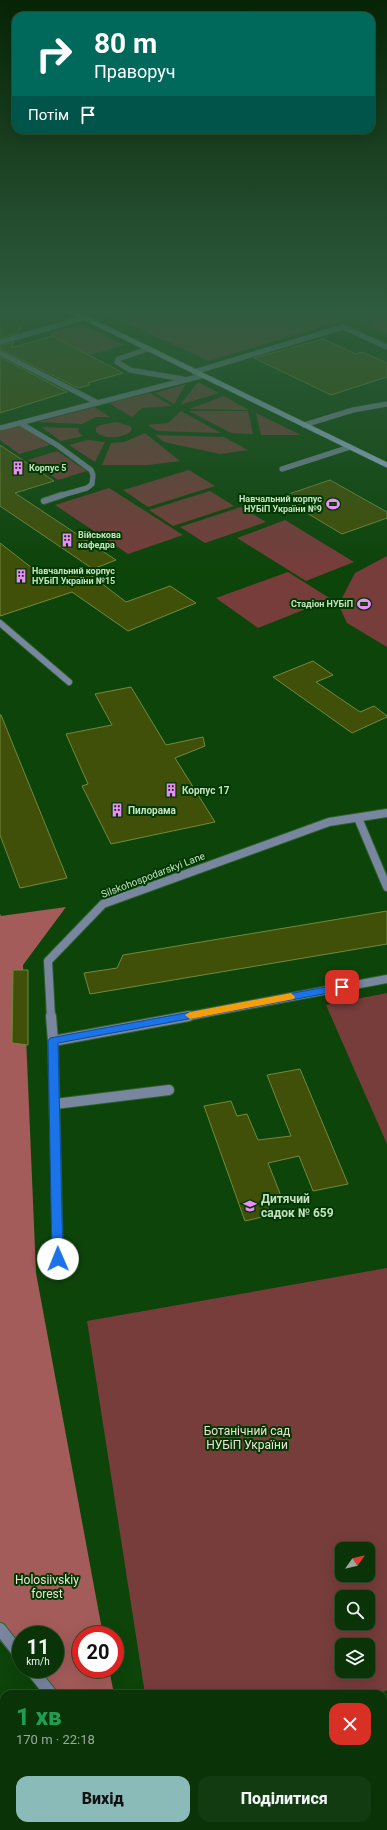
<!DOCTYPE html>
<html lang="uk">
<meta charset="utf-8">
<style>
body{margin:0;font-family:Roboto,sans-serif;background:#133b12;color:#f1f3f6;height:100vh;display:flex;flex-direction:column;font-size:15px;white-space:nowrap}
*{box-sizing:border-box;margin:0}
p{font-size:13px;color:#99aa9c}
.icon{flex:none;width:22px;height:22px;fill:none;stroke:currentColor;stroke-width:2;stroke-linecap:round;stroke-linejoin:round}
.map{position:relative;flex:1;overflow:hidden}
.panel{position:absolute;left:0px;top:1690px;width:387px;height:140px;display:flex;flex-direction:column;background:#0a3308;border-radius:12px 12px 0 0;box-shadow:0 4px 16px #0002,0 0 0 1px #2a4e29}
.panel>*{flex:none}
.banner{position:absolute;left:12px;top:12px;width:363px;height:122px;border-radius:12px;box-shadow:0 4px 16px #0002,0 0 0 1px #2a4e29;background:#00695c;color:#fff;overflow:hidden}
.needle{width:26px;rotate:56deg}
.fabs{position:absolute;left:335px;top:1542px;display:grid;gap:8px}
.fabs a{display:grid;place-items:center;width:40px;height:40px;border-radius:8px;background:#0a3308;box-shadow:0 4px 16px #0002,0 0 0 1px #2a4e29;font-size:20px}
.speed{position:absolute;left:12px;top:1626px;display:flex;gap:8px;font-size:20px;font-weight:700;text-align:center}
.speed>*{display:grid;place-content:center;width:52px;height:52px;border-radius:50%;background:#0a3308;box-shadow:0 4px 16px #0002,0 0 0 1px #2a4e29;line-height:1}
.speed small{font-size:10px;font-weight:400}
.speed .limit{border:6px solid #d22;background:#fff;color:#111}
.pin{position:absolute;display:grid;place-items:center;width:34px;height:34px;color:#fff;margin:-17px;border-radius:8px;box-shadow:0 2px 6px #0006}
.me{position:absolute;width:44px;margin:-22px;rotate:359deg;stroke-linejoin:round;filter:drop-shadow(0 0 3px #0008)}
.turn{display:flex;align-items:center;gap:14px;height:84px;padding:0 16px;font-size:18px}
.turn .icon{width:52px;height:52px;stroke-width:2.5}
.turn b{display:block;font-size:28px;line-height:34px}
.then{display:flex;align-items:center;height:38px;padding:0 16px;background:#0003;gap:8px;font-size:15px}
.round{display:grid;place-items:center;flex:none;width:42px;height:42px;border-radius:12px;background:#133b12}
.overview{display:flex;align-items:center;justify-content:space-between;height:68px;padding:0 16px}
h1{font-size:24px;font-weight:800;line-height:30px;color:#1e9e55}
.button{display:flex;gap:8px;margin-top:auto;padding:8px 16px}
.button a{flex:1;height:46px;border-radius:12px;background:#8bbbb9;color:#111;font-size:16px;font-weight:800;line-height:46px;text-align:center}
.button a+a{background:#133b12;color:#f1f3f6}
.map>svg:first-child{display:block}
.green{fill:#763d3b;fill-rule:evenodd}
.forest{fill:#a35c5a}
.building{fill:#405008;stroke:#74883e}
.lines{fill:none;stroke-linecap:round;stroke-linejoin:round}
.lane-far4-casing{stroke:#2e602b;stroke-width:6}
.lane-far3-casing{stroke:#2e602b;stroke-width:8}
.lane-far2-casing{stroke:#2e602b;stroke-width:10}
.lane-far1-casing{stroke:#2e602b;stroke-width:12}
.lane-casing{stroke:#2e602b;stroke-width:14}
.street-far2-casing{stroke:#2e602b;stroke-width:10}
.street-far1-casing{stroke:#2e602b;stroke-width:12}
.street-casing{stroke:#2e602b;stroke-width:14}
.secondary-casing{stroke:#2e602b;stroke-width:6}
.lane-far4{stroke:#7886a0;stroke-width:5}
.lane-far3{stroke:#7886a0;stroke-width:6}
.lane-far2{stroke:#7886a0;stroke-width:8}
.lane-far1{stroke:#7886a0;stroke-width:10}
.lane{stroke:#7886a0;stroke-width:12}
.street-far2{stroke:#7886a0;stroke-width:8}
.street-far1{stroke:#7886a0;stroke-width:10}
.street{stroke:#7886a0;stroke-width:12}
.secondary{stroke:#9cb3db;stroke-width:5}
.route{fill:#1a73e8;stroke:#114b97}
.slow{fill:#f59e0b}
.labels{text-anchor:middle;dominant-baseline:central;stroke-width:4;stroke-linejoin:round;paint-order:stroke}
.far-poi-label{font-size:9px;font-weight:bold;fill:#c5e1c2;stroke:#003900;text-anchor:start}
.poi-label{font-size:10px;font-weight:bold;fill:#c5e1c2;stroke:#003900;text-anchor:start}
.street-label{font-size:10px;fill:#c5e1c2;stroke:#003900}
.near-poi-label{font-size:12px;font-weight:bold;fill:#c5e1c2;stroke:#003900;text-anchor:start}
.near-park-label{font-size:12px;fill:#f2dcda;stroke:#003900}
</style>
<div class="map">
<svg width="387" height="1830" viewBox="0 0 387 1830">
<rect width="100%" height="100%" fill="#0d440a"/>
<g class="green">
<path d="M100,311h287v23l-35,-16 -143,43z"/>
<path d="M80,324l44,21 -34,10 -42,-21z"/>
<path d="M198,382l21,11 -39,12z"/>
<path d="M186,384l-12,20 -19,-11z"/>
<path d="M150,393l22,13 -30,2 -10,9 -23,-14z"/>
<path d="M224,396l25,14 -60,-1z"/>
<path d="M95,407l15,10h-14l-14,7 -45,-2z"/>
<path d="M181,411l40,22 -63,-2 -11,-6 21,-2z"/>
<path d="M189,411h59l5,23 -22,-1z"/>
<path d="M256,413l45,22h-40z"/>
<path d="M116,422l14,4 2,3 -2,3c-9,6 -25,8 -34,0v-4l4,-3z"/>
<path d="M19,424l31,21 -31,9 -19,-14v-11z"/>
<path d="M41,427l38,1 -1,4 5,4 -22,5z"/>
<path d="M145,433l35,28 -32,4h-46l9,-22 13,-1z"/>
<path d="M155,435l69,2 24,13 -28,4 -56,-12z"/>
<path d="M88,440l17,2 -10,20 -26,-17z"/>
<path d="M57,451l30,20 -29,9 -30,-20z"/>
<path d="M189,470l26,16 -67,21 -25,-17z"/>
<path d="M109,488l74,47 -55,19 -73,-49z"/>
<path d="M210,491l24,15 -61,20 -24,-16z"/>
<path d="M241,507l25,15 -61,21 -25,-16z"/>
<path d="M285,520l69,42 -48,19 -69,-43z"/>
<path d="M387,556v91l-40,-24 -7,-15 1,-8 14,-27z"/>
<path d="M288,572l43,27 -73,29 -42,-30z"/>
<path d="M387,993v151l-61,-139z"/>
<path d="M387,1268v422l-8,4h-234l-58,-373zM342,1549h26v26h-26zM342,1597h26v26h-26zM342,1645h26v26h-26z"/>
</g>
<g class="forest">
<path d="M66,907l-43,58 13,308 67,362h-22v34h28l5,25h-71l-20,-25h32v-34h-34v31l-21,-25v-727l1,2z"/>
<path d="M387,1798v32h-55l7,-4h44v-25z"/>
</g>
<g class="building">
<path d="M0,314h26l-8,19 -18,5z"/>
<path d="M52,336l52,27 19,10 -35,10 2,2 -12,3 -78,-39v-3l14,-4 -3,6z"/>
<path d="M323,339l33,15 6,-2 25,11v14l-56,18 -77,-37z"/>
<path d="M0,357l67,35 -67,21z"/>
<path d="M0,445l54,36 -39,12 101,67 -23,9 -93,-63z"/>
<path d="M330,480l57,32v6l-45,16 -62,-37z"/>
<path d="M0,543l50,39 34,-12 42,32 44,-16 26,17 -68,28 -56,-39 -72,24z"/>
<path d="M313,661l20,14 -17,7 44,30 14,-6 13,10v1l-35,16 -79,-56z"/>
<path d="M131,687l35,58 37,-8 2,9 -30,12 40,64 -104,22 -29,-58 6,-2 -22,-50 46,-9 -17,-31z"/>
<path d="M0,715h1l66,163 -47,10 -20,-53z"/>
<path d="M387,911v33l-297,50 -6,-21 33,-5 6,-13z"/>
<path d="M13,970h15v75l-16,-2z"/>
<path d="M300,1069l48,115 -35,7 -14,-35 -31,7 13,33 -16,4 6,15 -26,6 -41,-115 27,-5 6,15 10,-2 11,26 33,-4 -24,-61z"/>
</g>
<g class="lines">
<g class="lane-far4-casing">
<g id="lane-far4">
<path d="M0,342l84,-24"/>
<path d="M148,349l-30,10 -1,3 13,8 53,9"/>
<path d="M0,353l98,50"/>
<path d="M194,372l149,-45 44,20"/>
<path d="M20,423l37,22 34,25 2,5 -1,9 -5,4 -28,8"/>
<path d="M304,425l49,-15 34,-6"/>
<path d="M0,428l201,-52"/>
<path d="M282,469l68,-22"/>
</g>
</g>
<g class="lane-far3-casing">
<g id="lane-far3">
<path d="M44,501l18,-6"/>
<path d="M0,623l69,59"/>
</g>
</g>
<g class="lane-far2-casing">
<g id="lane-far2">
<path d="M358,818l29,69"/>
<path d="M184,1017l203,-38"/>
</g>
</g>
<g class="lane-far1-casing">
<g id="lane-far1">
<path d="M55,1104l114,-14"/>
<path d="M58,1259l-5,-218 136,-25"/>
</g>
</g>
<g class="lane-casing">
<g id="lane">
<path d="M0,1629l21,27"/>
<path d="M31,1669l20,25"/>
</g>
</g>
<g class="street-far2-casing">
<path id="street-far2" d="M51,1017l-3,-56 55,-57 226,-82 58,-9"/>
</g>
<g class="street-far1-casing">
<path id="street-far1" d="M51,1016l2,25"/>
</g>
<g class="street-casing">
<g id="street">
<path d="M383,1737l4,-3"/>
<path d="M125,1830l16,-4"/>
</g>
</g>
<g class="secondary-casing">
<path id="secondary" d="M71,311l316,154"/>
</g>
<use href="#lane-far4" class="lane-far4"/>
<use href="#lane-far3" class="lane-far3"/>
<use href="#lane-far2" class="lane-far2"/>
<use href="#lane-far1" class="lane-far1"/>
<use href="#lane" class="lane"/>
<use href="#street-far2" class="street-far2"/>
<use href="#street-far1" class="street-far1"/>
<use href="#street" class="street"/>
<use href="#secondary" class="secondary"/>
</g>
<linearGradient id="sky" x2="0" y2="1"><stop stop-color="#072506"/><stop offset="0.55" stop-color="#2f5c3e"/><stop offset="1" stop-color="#2f5c3e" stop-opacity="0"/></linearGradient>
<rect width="387" height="567" fill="url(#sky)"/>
<path class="route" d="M342,984l4,3 -1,3 -287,53 5,216 -1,3h-8l-2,-3 -4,-218 2,-3z"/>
<path class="slow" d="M291,993l4,4 -1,2 -104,20 -5,-4 5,-3z"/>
<defs>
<g id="building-bare" transform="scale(1.08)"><path d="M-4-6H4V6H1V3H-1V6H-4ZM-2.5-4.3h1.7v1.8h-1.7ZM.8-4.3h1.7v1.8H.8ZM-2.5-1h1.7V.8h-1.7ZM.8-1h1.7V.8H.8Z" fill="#ec8cfa" stroke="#003900" stroke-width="2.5" paint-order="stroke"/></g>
<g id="stadium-bare" transform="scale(1.08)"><path d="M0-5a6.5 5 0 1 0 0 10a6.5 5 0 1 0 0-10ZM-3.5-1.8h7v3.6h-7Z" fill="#ec8cfa" stroke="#003900" stroke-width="2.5" paint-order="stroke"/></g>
<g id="school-bare" transform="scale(1.08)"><path d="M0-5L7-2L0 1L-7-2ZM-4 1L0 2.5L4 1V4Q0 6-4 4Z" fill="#ec8cfa" stroke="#003900" stroke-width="2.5" paint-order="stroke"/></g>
</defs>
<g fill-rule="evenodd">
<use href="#building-bare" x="18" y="468"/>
<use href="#stadium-bare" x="333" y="504"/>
<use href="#building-bare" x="67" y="540"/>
<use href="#building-bare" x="21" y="576"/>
<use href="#stadium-bare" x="364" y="604"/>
<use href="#building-bare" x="171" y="790"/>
<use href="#building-bare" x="117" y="810"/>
<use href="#school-bare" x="250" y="1206"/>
</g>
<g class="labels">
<g class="far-poi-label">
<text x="29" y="468">Корпус 5</text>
<text x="322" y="499" text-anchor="end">Навчальний корпус<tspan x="322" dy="10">НУБіП України №9</tspan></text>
<text x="78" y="535">Військова<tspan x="78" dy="10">кафедра</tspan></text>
<text x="32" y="571">Навчальний корпус<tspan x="32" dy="10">НУБіП України №15</tspan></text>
<text x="353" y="604" text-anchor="end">Стадіон НУБіП</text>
</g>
<g class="poi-label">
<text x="182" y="790">Корпус 17</text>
<text x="128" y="810">Пилорама</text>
</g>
<g class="street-label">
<text transform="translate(153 875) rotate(-21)">Silskohospodarskyi Lane</text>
</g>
<g class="near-poi-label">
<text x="261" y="1199">Дитячий<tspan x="261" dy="14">садок № 659</tspan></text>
</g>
<g class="near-park-label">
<text x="247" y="1431">Ботанічний сад<tspan x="247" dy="14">НУБіП України</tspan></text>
<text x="47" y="1580">Holosiivskiy<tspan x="47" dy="14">forest</tspan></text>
</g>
</g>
</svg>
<div class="fabs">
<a><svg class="needle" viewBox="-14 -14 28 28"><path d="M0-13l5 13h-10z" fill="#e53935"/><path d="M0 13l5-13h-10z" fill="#99aa9c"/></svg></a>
<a><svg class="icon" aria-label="search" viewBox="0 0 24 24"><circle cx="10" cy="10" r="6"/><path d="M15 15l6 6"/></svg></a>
<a><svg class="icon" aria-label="layers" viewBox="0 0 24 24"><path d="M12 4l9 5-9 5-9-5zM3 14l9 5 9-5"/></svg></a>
</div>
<div class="speed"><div>11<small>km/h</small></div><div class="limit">20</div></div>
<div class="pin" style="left:342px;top:987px;background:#d93025"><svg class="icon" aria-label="arrive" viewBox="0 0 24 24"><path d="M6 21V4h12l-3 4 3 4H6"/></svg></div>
<svg class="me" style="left:58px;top:1259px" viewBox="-20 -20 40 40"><circle r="19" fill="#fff"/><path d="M0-13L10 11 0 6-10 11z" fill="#1a73e8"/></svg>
<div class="banner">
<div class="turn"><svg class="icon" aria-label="right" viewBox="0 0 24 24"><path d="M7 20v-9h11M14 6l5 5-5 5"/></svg><div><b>80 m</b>Праворуч</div></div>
<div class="then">Потім<svg class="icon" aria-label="arrive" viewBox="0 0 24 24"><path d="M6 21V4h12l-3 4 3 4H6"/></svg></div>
</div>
<section class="panel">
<div class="overview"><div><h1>1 хв</h1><p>170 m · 22:18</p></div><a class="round" style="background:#d93025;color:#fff"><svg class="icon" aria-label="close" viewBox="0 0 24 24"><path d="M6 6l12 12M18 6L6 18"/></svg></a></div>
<div class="button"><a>Вихід</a><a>Поділитися</a></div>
</section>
</div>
